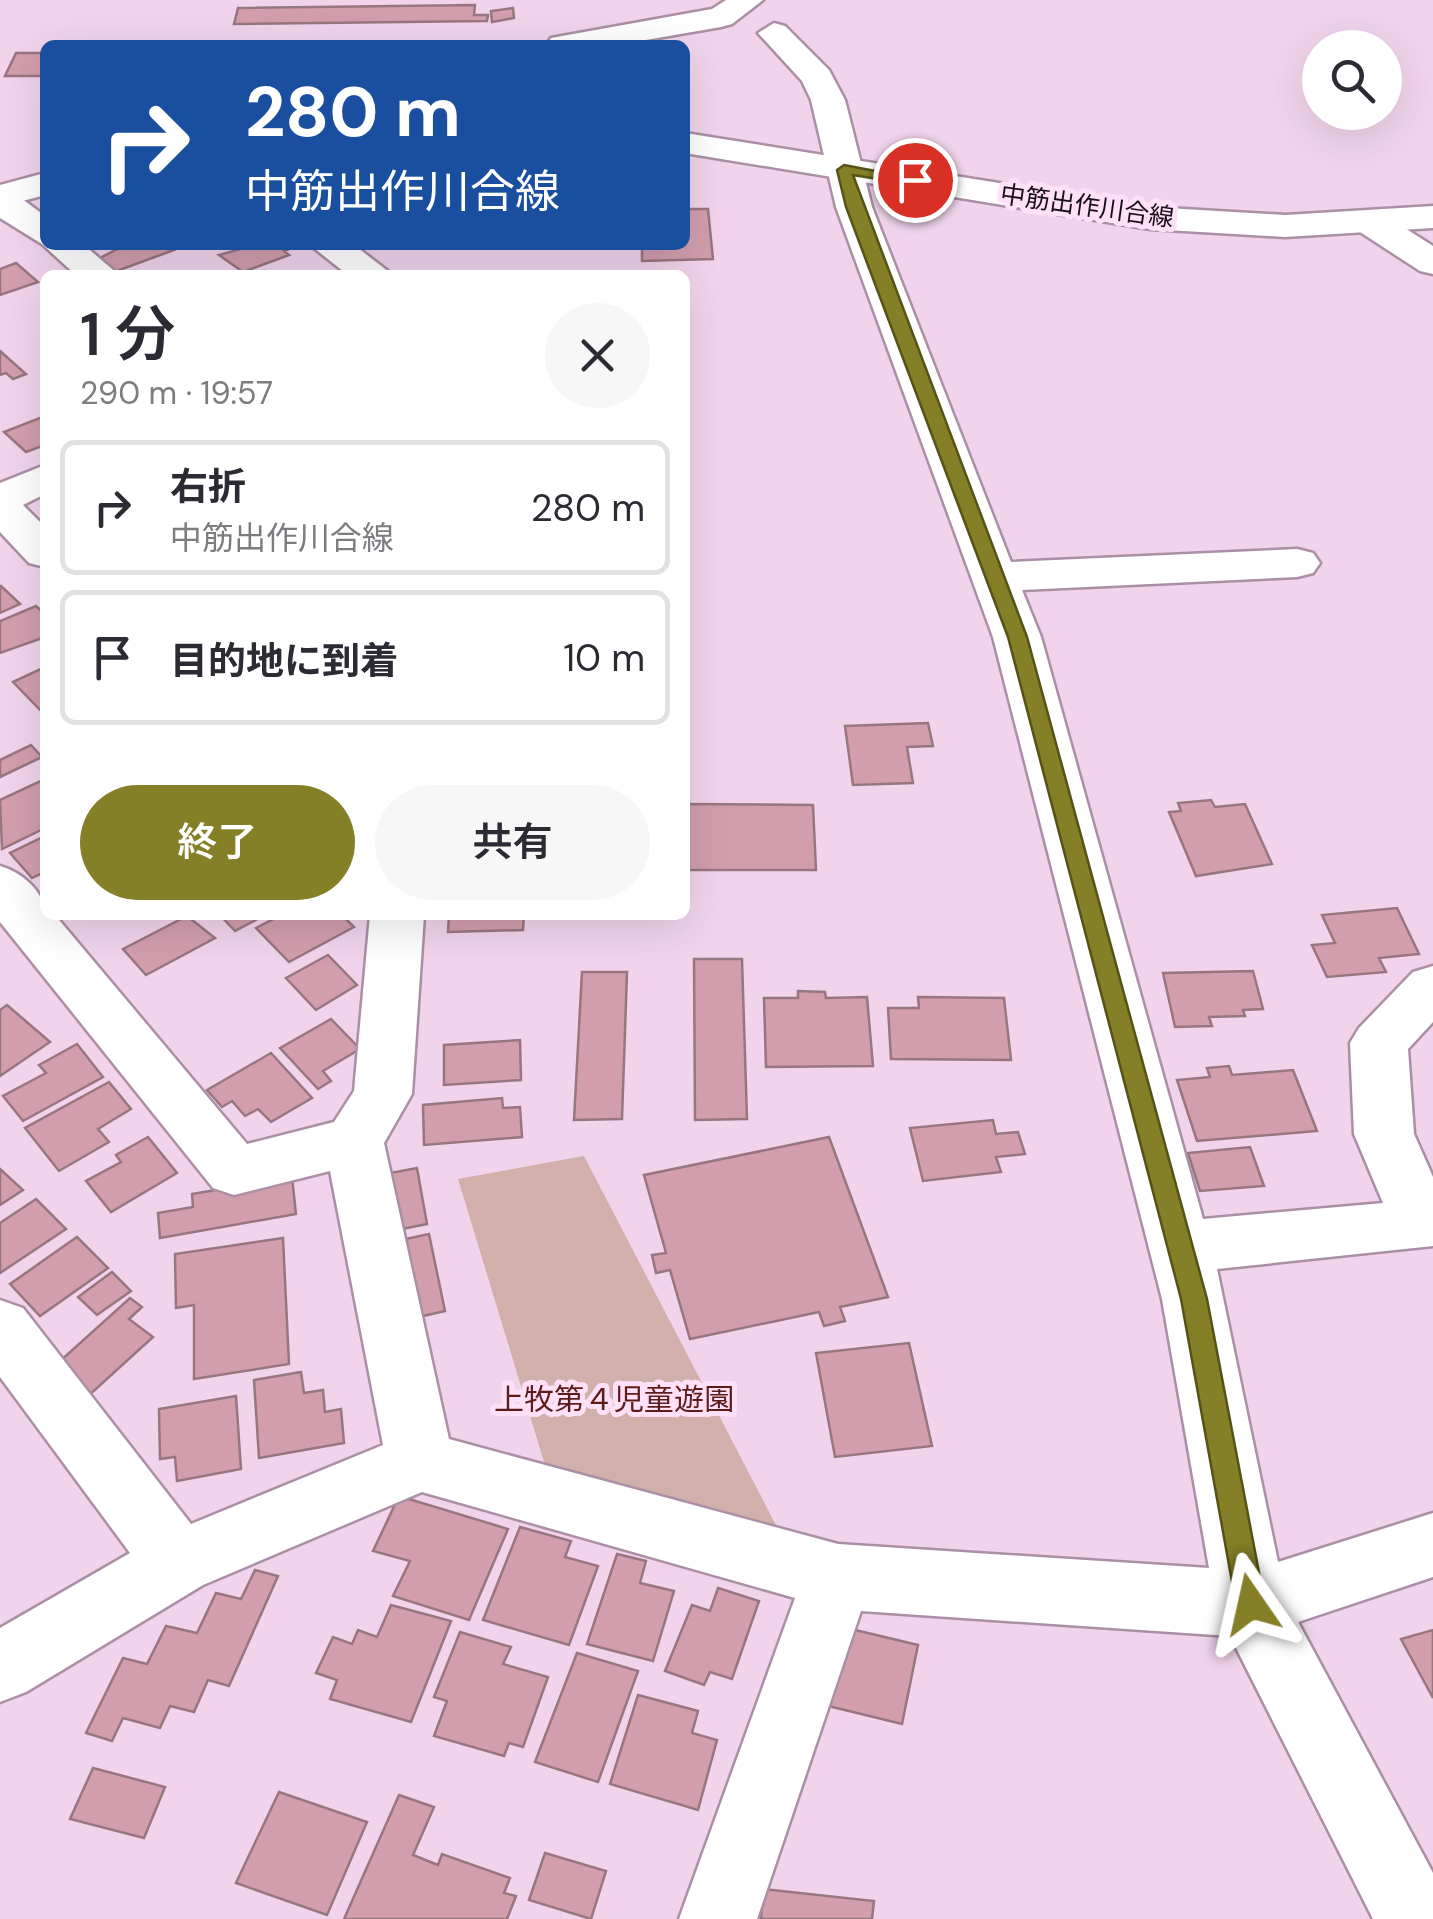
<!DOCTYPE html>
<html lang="ja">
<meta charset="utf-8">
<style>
body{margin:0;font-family:"DM Sans","Noto Sans JP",sans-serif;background:#f7f7f7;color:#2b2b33;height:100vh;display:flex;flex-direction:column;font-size:38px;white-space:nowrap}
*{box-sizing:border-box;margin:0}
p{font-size:32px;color:#7c7c81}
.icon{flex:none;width:55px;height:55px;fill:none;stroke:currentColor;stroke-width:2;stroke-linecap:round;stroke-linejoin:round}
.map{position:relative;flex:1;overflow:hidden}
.details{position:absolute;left:40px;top:270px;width:650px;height:650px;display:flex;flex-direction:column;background:#fff;border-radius:15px;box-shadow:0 10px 40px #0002}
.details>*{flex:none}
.hud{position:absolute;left:40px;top:40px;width:650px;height:210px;border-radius:15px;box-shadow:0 10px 40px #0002;background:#1a4fa0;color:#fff;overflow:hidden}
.buttons{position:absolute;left:1302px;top:30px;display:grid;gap:20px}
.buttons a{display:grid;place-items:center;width:100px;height:100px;border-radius:50%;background:#fff;box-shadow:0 10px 40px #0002;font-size:50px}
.pin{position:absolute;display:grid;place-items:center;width:85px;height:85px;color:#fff;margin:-42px;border:5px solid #fff;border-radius:50%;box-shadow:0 2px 10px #0007}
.me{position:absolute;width:110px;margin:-55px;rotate:349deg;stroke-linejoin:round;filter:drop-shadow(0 0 8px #0008)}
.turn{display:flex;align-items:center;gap:35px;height:210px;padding:0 40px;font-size:45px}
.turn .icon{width:130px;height:130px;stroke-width:2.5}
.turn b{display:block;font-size:70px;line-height:85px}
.round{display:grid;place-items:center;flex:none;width:105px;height:105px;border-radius:52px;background:#f7f7f7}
.headline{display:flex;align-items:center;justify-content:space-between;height:170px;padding:0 40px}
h1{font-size:60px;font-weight:600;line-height:75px}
.cta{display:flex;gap:20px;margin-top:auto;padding:20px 40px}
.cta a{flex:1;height:115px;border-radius:60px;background:#858027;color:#fff;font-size:40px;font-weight:600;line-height:115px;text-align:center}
.cta a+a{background:#f7f7f7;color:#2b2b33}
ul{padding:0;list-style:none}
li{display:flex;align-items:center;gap:30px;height:135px;margin:0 20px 15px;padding:0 20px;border:5px solid #e1e1e2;border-radius:15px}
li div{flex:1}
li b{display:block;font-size:38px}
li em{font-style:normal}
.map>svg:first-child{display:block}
.green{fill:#d1b0ac}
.building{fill:#d29eae;stroke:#987680;stroke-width:2.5}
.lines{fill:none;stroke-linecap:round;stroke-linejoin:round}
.minor-casing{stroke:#aa8fa5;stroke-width:5}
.major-casing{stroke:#aa8fa5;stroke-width:5}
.minor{fill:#fff;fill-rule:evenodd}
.major{fill:#fff;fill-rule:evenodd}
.route{fill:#858027;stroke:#565319;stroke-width:2.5}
.labels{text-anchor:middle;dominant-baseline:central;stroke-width:10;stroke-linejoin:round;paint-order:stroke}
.far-street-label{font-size:25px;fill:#180e16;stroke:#fee1f9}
.park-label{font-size:30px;fill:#5d1c1a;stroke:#fee1f9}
</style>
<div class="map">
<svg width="1433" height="1919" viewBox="0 0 1433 1919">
<rect width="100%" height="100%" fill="#f1d4ec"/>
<path class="green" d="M584,1156l194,373 -231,-57 -89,-293z"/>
<g class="building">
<path d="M475,5l-1,10h14l-1,6 -253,3 4,-16z"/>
<path d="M513,8l1,10 -22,4 -1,-11z"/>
<path d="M16,53h29v23h-40z"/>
<path d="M685,209h23l5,50 -71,2v-16h43z"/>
<path d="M125,245h43l6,5 -60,22 -16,-13z"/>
<path d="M255,245h37l3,2 -11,4 5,4 -46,17 -24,-17z"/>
<path d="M16,263l22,19 -38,13v-26z"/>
<path d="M0,351l26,23 -13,5 -7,-6 -6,2z"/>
<path d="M45,416v29l-19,7 -22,-20z"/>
<path d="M1,586l19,18 -20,9v-26z"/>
<path d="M36,606l9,8v23l-45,16v-32z"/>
<path d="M45,667v48l-32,-33z"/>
<path d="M928,723l5,23 -26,1 6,36 -60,2 -8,-59z"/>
<path d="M31,745l11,12 -42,20v-17z"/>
<path d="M45,779v49l-43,21 -2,-49z"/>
<path d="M1211,800l4,7 30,-3 27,60 -76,12 -27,-64 12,-1 -3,-8z"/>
<path d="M685,804l128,1 3,65h-131z"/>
<path d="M45,836v36l-13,6 -22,-25z"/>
<path d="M1397,908l22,46 -40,4 7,14 -59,5 -15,-32 23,-2 -13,-28z"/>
<path d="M220,915h45l-30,16z"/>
<path d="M281,915h61l12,12 -65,35 -33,-34z"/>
<path d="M449,915h75l-1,15 -75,2z"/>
<path d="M187,916l28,22 -69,37 -23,-26z"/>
<path d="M328,955l29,30 -41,25 -30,-32z"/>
<path d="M694,959h48l5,160 -52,1z"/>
<path d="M1253,971l10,38 -20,1 2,6 -36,1 3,9 -37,1 -12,-54z"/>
<path d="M582,972h45l-5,147 -48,1z"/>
<path d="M798,991l27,1 1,6 41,-1 6,69 -107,1 -2,-69h34z"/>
<path d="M918,997l86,1 7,62 -120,-1 -3,-51h31z"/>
<path d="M7,1005l43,37 -50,34v-66z"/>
<path d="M331,1019l29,30 -37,22 8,10 -13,8 -38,-41z"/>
<path d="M520,1040l1,40 -77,5v-40z"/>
<path d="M77,1044l26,33 -80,44 -20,-25 43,-23 -7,-8z"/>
<path d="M271,1053l41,45 -41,24 -13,-13 -13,7 -13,-15 -10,6 -15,-17z"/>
<path d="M1229,1066l3,9 61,-5 24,61 -120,10 -20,-61 33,-3 -3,-9z"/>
<path d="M109,1082l22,27 -33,20 11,13 -50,29 -34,-43z"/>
<path d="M502,1098l1,10 17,-1 2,30 -98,8 -1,-40z"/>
<path d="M993,1120l3,14 22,-2 7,22 -29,3 5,15 -78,9 -13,-53z"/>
<path d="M148,1137l29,36 -66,39 -25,-31 35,-19 -5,-7z"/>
<path d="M829,1137l59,160 -48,10 5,14 -21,5 -5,-14 -129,27 -20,-69 -14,3 -4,-18 14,-2 -22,-78z"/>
<path d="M1250,1147l14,39 -64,5 -12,-38z"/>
<path d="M417,1168l10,56 -49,10 7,-60z"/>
<path d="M0,1169l23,21 -23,15z"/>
<path d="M292,1177l4,37 -136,24 -2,-25 35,-6 -1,-13z"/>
<path d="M36,1199l30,30 -66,44v-50z"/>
<path d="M429,1234l16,77 -48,11 -13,-66 25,-5 -3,-12z"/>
<path d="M77,1237l31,31 -68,48 -30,-32z"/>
<path d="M283,1238l6,126 -95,15v-74l-18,3 -1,-54z"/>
<path d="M112,1272l19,19 -34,24 -19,-18z"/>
<path d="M130,1298l12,9 -13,12 24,18 -68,62 -37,-27z"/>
<path d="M909,1343l23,103 -97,11 -19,-104z"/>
<path d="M301,1372l3,21 19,-3 2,22 16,-3 3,34 -85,15 -5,-78z"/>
<path d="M236,1396l5,73 -64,12 -2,-24 -15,2 -1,-50z"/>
<path d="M399,1496l109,33 -39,91 -76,-24 17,-35 -37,-10z"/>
<path d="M520,1527l51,14 -6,16 33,9 -29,79 -86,-25z"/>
<path d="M617,1554l29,7 -6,22 34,8 -21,70 -66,-17z"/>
<path d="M255,1570l23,6 -49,110 -21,-6 -14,32 -24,-6 -10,22 -37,-10 -11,23 -26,-8 37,-75 24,6 19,-38 31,7 19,-40 25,6z"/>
<path d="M718,1588l41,13 -27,78 -22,-7 -6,13 -39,-14 27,-66 18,6z"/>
<path d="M391,1605l60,16 -40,101 -81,-23 7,-19 -21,-7 17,-36 19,7 6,-14 19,7z"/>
<path d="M830,1624l88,21 -16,79 -90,-22z"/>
<path d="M1433,1630v68l-32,-59z"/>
<path d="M460,1632l51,15 -8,17 45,13 -25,70 -14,-4 -5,13 -70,-20 13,-35 -13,-4z"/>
<path d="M577,1653l61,18 -40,111 -63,-20z"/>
<path d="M638,1695l60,16 -6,22 25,7 -19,70 -88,-26z"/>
<path d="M93,1768l72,19 -21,51 -74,-19z"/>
<path d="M279,1792l88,30 -40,93 -91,-32z"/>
<path d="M399,1795l35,12 -21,48 25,10 4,-11 68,24 -6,15 12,3 -9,23h-163z"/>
<path d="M545,1853l61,18 -15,48 -62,-19z"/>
<path d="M763,1889l111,12 -2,18h-111z"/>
</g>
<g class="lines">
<g class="minor-casing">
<g id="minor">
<path d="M726,0h37l-31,24 -11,3 -104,18h-71l5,-7 161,-29z"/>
<path d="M774,23l11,3 44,44 16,30 27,107 139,355 286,-13 16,4 7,10 -7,10 -16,4 -275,13 19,47 162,582 180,-16 -29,-69 -4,-91 9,-15 54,-56 20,-6v56l-25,27 6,85 19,43v69l-216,23 61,293 155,-49v64l-135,45 135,251v46h-60l-143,-283 -369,-25 -104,308h-78l116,-321 -373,-106 -219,93 -177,107 -26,10v-74l130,-75 -130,-176v-77l23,8 168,216 192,-79 -53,-274 -96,24 -21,-7 -213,-266v-56c21,6 45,25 45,49h10l192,229 87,-22 20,-31 16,-176h54l-12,179 -28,49 65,296 389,105 371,24 -47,-269 -169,-662 -157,-430 -25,-107 -9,-19 -44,-48z"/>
<path d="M0,189l13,3 32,24v29h39l35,30h-43l-34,-31 -42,-26z"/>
<path d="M1373,213l13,3 47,30v28l-13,-3 -60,-39 -5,-8 5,-8z"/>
<path d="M310,245h44l39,30h-45z"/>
<path d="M45,465v29l-22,11 22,22v40l-16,-4 -29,-31v-49z"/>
</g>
</g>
<g class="major-casing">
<g id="major">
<path d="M685,133l465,74 135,8 148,-9v22l-148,9 -135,-8 -465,-76z"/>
<path d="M45,173v22l-45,12v-22z"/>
</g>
</g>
<use href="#minor" class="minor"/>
<use href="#major" class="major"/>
</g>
<path class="route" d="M844,165l78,15 -7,5 -62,-10 174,462 180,662 58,305 -4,10 -10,4 -11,-4 -4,-10 -55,-305 -173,-662 -162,-430 -9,-37z"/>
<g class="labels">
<g class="far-street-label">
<text transform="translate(1087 206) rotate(8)">中筋出作川合線</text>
</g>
<g class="park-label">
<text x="614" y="1399">上牧第４児童遊園</text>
</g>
</g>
</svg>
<div class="buttons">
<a><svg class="icon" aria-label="search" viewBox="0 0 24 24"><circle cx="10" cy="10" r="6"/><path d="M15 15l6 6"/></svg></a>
</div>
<div class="pin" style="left:915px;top:180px;background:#d93025"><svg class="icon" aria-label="arrive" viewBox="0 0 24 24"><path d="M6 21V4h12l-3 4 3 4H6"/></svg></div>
<svg class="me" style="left:1251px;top:1604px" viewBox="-20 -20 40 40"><path d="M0-17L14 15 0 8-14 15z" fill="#858027" stroke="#fff" stroke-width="4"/></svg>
<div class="hud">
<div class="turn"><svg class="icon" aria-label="right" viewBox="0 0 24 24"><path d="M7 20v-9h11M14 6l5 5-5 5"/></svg><div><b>280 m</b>中筋出作川合線</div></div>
</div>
<section class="details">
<div class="headline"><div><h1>1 分</h1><p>290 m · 19:57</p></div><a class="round"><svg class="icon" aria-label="close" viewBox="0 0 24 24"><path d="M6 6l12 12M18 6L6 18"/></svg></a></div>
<ul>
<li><svg class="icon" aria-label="right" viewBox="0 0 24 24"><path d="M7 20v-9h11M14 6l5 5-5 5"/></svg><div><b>右折</b><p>中筋出作川合線</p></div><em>280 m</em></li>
<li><svg class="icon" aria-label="arrive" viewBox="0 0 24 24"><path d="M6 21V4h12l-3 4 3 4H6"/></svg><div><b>目的地に到着</b></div><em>10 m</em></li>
</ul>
<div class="cta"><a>終了</a><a>共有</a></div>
</section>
</div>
